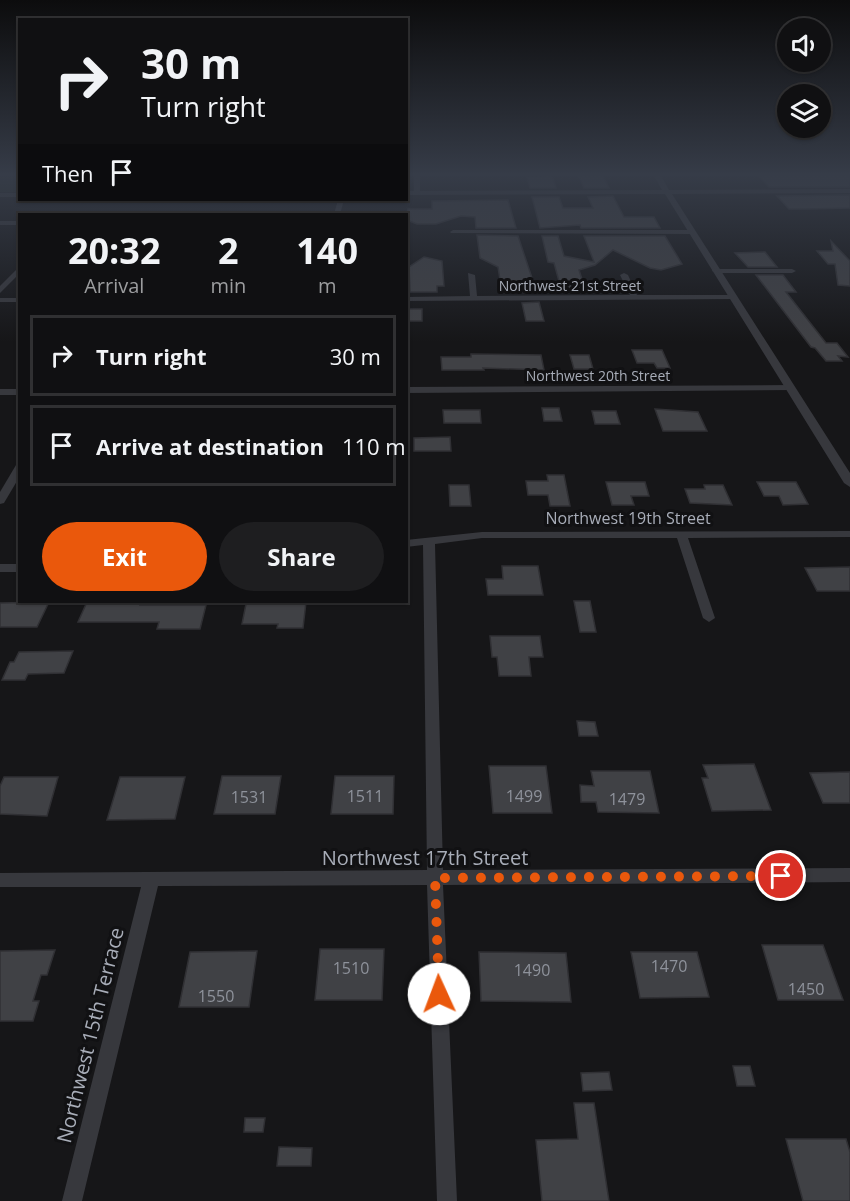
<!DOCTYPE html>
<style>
body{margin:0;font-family:"Open Sans",sans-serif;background:#1e1e20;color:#f1f3f6;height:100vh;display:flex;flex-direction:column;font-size:22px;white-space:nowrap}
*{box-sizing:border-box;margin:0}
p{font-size:20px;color:#9c9d9f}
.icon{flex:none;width:33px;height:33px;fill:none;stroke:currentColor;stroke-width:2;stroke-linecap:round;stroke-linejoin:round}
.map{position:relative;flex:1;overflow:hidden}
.sheet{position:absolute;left:18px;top:213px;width:390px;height:390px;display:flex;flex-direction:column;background:#101012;border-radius:0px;box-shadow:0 2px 4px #0004,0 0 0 2px #303032}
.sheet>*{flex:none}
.top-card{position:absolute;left:18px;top:18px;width:390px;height:183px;border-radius:0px;box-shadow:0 2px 4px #0004,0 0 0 2px #303032;background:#101012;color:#f1f3f6;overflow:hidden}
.tools{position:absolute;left:777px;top:18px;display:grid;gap:12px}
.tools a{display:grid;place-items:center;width:54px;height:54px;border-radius:50%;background:#101012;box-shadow:0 2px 4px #0004,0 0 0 2px #303032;font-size:30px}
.pin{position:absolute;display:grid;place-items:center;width:51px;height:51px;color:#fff;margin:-26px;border:3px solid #fff;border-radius:50%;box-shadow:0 2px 6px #0007}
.me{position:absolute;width:66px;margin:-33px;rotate:358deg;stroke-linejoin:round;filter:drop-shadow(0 0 4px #0008)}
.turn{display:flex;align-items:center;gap:21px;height:126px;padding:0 24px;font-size:27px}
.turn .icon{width:78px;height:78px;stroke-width:2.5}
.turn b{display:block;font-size:42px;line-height:51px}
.then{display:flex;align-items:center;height:57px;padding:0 24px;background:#0003;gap:12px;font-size:22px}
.eta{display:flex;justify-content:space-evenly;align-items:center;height:102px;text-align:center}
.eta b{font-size:36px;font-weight:700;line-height:42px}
.cta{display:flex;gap:12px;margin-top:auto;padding:12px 24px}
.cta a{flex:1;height:69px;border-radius:36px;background:#ea580c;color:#fff;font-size:24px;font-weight:700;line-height:69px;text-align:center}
.cta a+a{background:#1e1e20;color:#f1f3f6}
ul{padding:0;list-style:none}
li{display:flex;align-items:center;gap:18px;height:81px;margin:0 12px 9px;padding:0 12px;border:3px solid #303032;border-radius:0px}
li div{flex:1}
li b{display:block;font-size:22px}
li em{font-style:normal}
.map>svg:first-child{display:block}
.green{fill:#1e261f}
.building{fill:#404145;stroke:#303034;stroke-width:1.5}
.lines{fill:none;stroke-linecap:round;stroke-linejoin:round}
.minor{fill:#37383d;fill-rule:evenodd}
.tertiary{fill:#37383d;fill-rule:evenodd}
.route{stroke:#ea580c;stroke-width:10;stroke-dasharray:0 18}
.labels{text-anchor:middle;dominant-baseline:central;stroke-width:6;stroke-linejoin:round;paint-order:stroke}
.far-street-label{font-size:14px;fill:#a8adb8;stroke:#111113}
.street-label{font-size:16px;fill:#a8adb8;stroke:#111113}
.near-number-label{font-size:16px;fill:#8e929b}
.near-street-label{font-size:20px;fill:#a8adb8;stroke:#111113}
</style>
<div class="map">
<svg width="850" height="1201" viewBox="0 0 850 1201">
<rect width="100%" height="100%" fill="#161618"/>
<rect class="green" x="0" y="174" width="19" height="18"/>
<g class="building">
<path d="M578,174h24l7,14h-25z"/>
<path d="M552,175l4,13h-26l-3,-11z"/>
<path d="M758,175h92v12h-81z"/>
<path d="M850,195v13l-44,1h-17l-12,-13z"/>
<path d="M613,196l11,21h30l6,11h-79l-1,-3 -40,3 -8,-31h27l4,11h30l-5,-11z"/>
<path d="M508,200l8,28h-40l-1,-11 -14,-1 -25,8h-19l-10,-4 1,-11h24v-8z"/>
<path d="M477,235l41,1 19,57 -26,-1 -1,-6h-9l-3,-19 -18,-9z"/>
<path d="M542,236h16l6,20 30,6 -10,-26h81l17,28 -21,6 -11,-2 -37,-18 -18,15 -16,5 7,22h-24l-8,-29 -6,-1z"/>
<path d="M831,241l19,20v25l-12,-1 -3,-21h-7l-11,-13h16z"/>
<path d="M765,252l12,15h-29l-13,-14z"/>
<path d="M424,257l18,4 2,25h-7v6h-27l-1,-25z"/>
<path d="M756,275h27l13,17h-10l40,51h11l11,14 -10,-1 4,5h-16l-11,-13 -4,-1z"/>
<path d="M539,302l5,19h-18l-4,-18z"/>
<rect x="406" y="309" width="16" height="12"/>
<path d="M632,350h30l8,18h-13l-3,-5h-17z"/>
<path d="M471,354l70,1 3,15 -61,-2 1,2h-42l-1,-13h30z"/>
<path d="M570,355h19l4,14h-19z"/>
<path d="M542,408h17l3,13h-18z"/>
<path d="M655,409l43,3 9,19h-44z"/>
<path d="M443,410h37l1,13h-37z"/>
<path d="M592,411h24l4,13h-25z"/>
<path d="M450,437l1,14h-37v-13z"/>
<path d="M547,475h17l6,31h-20l-2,-11h-20l-2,-14h22z"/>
<path d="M606,482h39l4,14h-18l3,9h-22z"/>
<path d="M757,482h39l12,22 -25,1 -4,-9h-15z"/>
<path d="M449,485h20l2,21h-21z"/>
<path d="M704,485h19l9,20 -42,-2 -5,-14h20z"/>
<path d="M502,566h36l5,29h-55l-2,-16h17z"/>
<path d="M850,567v24h-33l-12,-23z"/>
<path d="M574,601h16l6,31h-16z"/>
<path d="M49,602l-12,25h-37v-24z"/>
<path d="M87,602h54l-1,3h66l-6,24h-43l2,-7h-81z"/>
<path d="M265,602h41l-3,26h-26l1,-4h-36l4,-20z"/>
<path d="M490,636h50l3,21h-14l2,19h-32l-2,-19h-5z"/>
<path d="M73,651l-9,22 -36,1 -3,6h-23l8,-18h4l5,-10z"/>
<path d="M577,721l18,1 3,14h-19z"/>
<path d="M754,764l17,46 -59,1 -10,-33h6l-5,-13z"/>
<path d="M489,766h57l6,47h-59z"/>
<path d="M591,771h59l9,42 -61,-1 -2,-10h-15l-1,-17 14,1z"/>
<path d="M850,772v31h-27l-13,-30z"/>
<path d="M222,776h59l-6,38h-61z"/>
<path d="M335,776h59l-1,38h-62z"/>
<path d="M4,777h54l-11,39 -47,-2v-28z"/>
<path d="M120,777h65l-10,42 -68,1z"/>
<path d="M762,945h61l20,55h-65z"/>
<path d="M320,949h64l-2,51h-67z"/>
<path d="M55,950l-8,25h-6l-8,26h6l-6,20h-33v-70z"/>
<path d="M257,951l-8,56h-70l11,-55z"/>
<path d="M479,952l87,1 5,49 -90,-1z"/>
<path d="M631,952h66l12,45 -69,1z"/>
<path d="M733,1066h17l5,20h-18z"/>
<path d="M609,1072l3,18 -29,1 -2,-18z"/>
<path d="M574,1103h20l15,98h-67l-6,-61 42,-1z"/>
<path d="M245,1118h20l-2,14h-19z"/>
<path d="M786,1139h60l4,13v49h-47z"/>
<path d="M279,1147l33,1 -1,18h-34z"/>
</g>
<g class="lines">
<g class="minor">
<path d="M414,174h6v19l-3,2 -3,-2z"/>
<path d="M338,200h6l-4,14h-6z"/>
<rect x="0" y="221" width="20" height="4"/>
<path d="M453,230h239l3,2 -3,2 -241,-1 -1,-1z"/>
<path d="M20,266v7l-20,20v-7z"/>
<path d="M713,269h79l4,2 -4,2h-76l-4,-2z"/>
<path d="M468,273l7,2 2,21 153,-1 -10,-20 4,-2 4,2 9,20h96l4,2 -4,2 -327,2v-4l64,-1z"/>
<rect x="0" y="298" width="20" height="4"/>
<path d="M790,385l4,3 -1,2 -387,3v-6z"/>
<rect x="0" y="389" width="20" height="6"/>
<path d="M20,464v12l-16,27 -4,1v-12l16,-27z"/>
<path d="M850,531v6l-162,1 27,80 -6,4 -6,-4 -26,-80h-195l-47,6 8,326 407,-2v14l-407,3 14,316h-20l-10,-316 -269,1 -76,315h-20l79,-314h-141v-14l427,-3 -4,-325 -17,2v-7l76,-8z"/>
<rect x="0" y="564" width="20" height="8"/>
</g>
<g class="tertiary">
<path d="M653,174h7l9,16 181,-1v4l-178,1 178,279v14l-6,-4 -179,-289 -259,1v-4l256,-1z"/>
<rect x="0" y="193" width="20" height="4"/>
</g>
</g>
<linearGradient id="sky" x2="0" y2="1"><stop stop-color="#0c0c0d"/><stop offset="0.51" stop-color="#363c48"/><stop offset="1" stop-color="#363c48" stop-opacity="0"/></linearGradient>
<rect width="850" height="342" fill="url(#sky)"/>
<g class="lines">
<path class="route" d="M439,994l-4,-116 346,-2"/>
</g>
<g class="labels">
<g class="far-street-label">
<text x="570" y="285">Northwest 21st Street</text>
<text x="598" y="375">Northwest 20th Street</text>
</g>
<g class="street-label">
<text x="628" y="518">Northwest 19th Street</text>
</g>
<g class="near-number-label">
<text x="365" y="796">1511</text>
<text x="524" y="796">1499</text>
<text x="249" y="797">1531</text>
<text x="627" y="799">1479</text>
<text x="669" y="966">1470</text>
<text x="351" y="968">1510</text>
<text x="532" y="970">1490</text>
<text x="806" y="989">1450</text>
<text x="216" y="996">1550</text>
</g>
<g class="near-street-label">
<text x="425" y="857">Northwest 17th Street</text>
<text transform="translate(90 1035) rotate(-76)">Northwest 15th Terrace</text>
</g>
</g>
</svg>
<div class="tools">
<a><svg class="icon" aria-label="sound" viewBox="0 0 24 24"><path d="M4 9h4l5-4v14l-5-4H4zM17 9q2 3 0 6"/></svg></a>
<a><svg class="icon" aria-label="layers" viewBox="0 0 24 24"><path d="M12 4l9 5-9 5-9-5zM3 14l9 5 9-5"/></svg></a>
</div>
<div class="pin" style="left:781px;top:876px;background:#d93025"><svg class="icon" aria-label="arrive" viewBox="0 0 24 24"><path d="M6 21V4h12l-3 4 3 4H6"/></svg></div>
<svg class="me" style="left:439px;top:994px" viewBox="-20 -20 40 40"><circle r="19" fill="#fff"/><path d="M0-13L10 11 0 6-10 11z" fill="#ea580c"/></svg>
<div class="top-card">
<div class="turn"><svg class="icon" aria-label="right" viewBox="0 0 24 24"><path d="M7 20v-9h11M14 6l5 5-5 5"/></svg><div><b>30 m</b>Turn right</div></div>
<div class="then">Then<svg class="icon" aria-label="arrive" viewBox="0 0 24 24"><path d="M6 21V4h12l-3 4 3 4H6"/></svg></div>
</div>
<section class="sheet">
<div class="eta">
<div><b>20:32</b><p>Arrival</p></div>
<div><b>2</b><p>min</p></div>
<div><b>140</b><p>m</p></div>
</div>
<ul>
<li><svg class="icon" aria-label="right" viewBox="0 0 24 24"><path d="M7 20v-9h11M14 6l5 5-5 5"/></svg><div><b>Turn right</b></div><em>30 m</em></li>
<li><svg class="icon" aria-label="arrive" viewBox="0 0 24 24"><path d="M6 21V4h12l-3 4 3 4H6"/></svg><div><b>Arrive at destination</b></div><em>110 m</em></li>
</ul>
<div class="cta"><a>Exit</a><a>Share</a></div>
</section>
</div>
